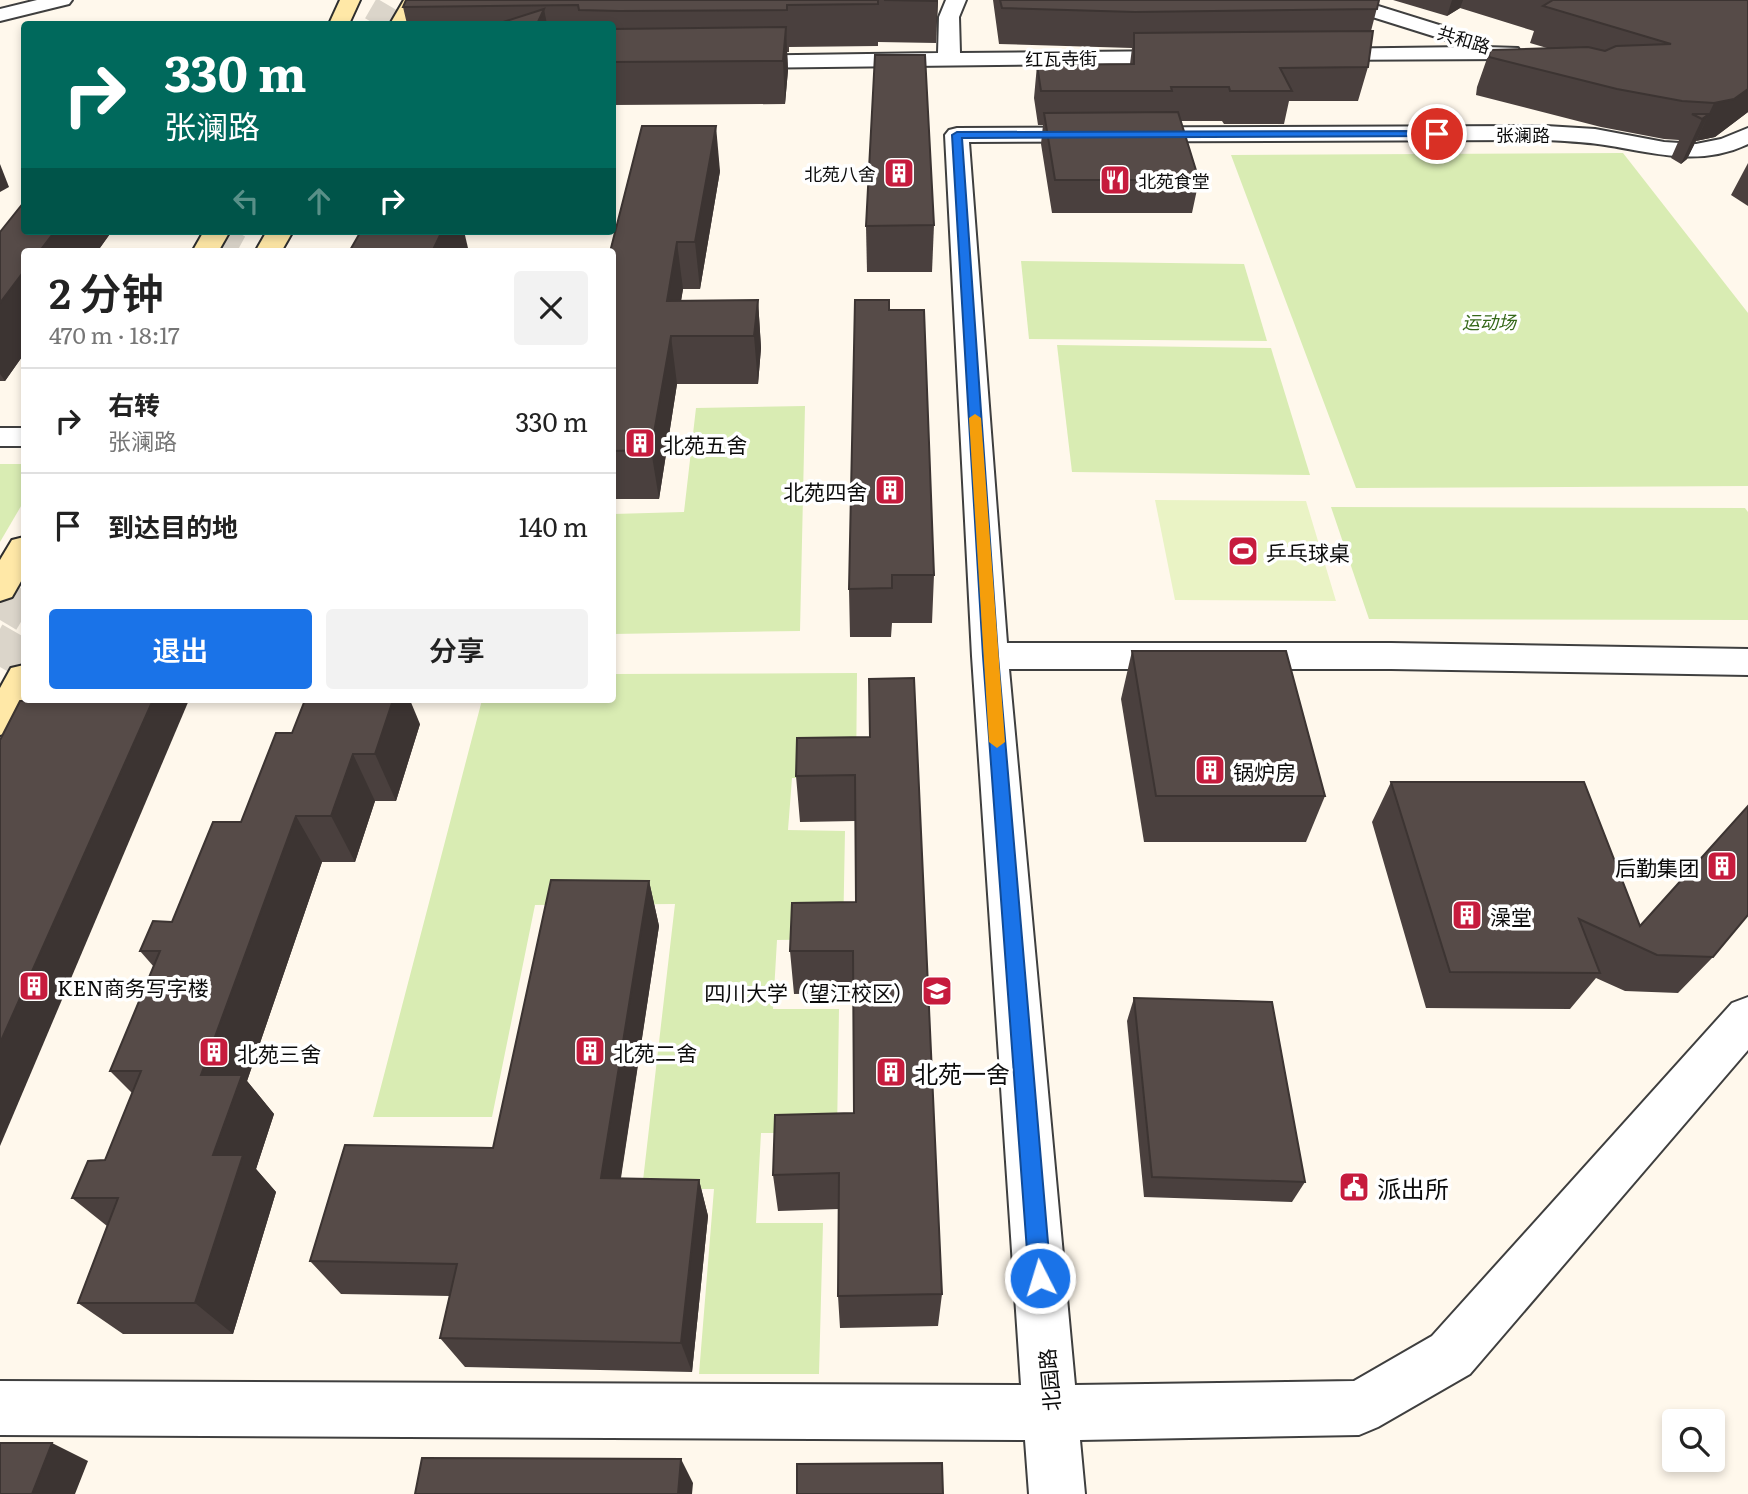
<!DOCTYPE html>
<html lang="zh">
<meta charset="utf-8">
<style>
body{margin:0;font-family:Literata,"Noto Sans SC",serif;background:#f2f2f2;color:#222;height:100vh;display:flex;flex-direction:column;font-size:26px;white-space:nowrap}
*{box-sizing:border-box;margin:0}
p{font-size:23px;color:#767676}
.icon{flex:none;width:38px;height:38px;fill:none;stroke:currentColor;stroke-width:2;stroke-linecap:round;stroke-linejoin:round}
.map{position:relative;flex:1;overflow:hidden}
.panel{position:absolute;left:21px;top:248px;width:595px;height:455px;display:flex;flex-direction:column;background:#fff;border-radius:7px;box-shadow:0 4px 10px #0003}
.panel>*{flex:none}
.hud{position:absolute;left:21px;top:21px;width:595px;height:214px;border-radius:7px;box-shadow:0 4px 10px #0003;background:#00695c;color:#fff;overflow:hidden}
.fabs{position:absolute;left:1662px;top:1409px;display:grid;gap:14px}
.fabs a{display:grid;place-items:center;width:63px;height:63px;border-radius:7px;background:#fff;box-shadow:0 4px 10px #0003;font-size:35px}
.pin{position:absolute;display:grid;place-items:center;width:60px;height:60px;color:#fff;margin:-30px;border:4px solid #fff;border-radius:50%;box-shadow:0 2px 7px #0007}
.me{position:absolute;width:77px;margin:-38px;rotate:355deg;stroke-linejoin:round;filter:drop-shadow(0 0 5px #0008)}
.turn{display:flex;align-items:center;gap:24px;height:147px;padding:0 28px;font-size:32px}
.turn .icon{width:91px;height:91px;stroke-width:2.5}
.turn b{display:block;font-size:49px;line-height:60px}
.lanes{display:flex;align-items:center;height:66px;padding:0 28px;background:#0003;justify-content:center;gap:35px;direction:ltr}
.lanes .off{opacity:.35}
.round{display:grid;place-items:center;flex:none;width:74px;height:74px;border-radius:7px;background:#f2f2f2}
.head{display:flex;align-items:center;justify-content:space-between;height:119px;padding:0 28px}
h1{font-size:42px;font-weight:600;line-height:52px}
.button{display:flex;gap:14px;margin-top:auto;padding:14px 28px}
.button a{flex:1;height:80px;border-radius:7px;background:#1a73e8;color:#fff;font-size:28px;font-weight:600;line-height:80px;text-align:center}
.button a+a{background:#f2f2f2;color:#222}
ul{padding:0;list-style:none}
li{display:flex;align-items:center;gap:21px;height:105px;padding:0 28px;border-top:2px solid #e0e0e0}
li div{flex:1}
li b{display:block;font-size:26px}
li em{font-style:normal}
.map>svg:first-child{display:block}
.green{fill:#d9ecb3}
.pitch{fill:#eaf3c5}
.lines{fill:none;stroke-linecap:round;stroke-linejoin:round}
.primary-tunnel-far2{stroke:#dbd5ca;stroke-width:23;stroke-dasharray:23 11;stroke-linecap:butt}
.primary-tunnel-far1{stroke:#dbd5ca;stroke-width:30;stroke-dasharray:30 15;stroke-linecap:butt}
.primary-tunnel{stroke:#dbd5ca;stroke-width:38;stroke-dasharray:38 19;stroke-linecap:butt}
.street-casing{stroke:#3f3f3f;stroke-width:4}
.secondary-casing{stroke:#2e2e2e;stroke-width:4}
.street{fill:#fff;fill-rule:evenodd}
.secondary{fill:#ffe8a7;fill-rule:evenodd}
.wall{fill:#4a403e}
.shaded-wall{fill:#3c3432}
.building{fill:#564b48;stroke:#3c3432;stroke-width:2}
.route{fill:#1a73e8;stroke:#114b97;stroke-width:2}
.slow{fill:#f59e0b}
.labels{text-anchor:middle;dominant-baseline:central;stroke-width:7;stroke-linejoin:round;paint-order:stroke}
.far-street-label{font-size:18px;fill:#0c0c0c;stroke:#fff}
.far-poi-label{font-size:18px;fill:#0c0c0c;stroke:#fff;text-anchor:end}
.far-park-label{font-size:18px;font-style:italic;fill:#356819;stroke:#fff}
.poi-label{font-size:21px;fill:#0c0c0c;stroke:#fff;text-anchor:start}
.street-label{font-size:21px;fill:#0c0c0c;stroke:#fff}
.near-poi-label{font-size:24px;fill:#0c0c0c;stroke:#fff;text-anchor:start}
</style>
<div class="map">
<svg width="1748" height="1494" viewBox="0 0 1748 1494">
<rect width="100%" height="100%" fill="#fff8ec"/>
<g class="green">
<path d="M1623,153l125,160v173l-392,2 -125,-333z"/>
<path d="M1021,261l223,3 23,77 -238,-2z"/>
<path d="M1057,345l214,3 39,127 -238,-3z"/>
<path d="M805,406l-5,225 -187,3v-120l71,-2 12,-104z"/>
<path d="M0,464h24v37l-24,41z"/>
<path d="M1331,507l414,1 3,4v108l-379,-1z"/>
<path d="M857,673l-1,105h-64l-4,52 57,1 -2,108 -66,1 -4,69h66l-2,124h-76l-5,90h67l-4,151h-120l15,-185h-72l33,-285 -140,1 -43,212h-119l109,-417h130l1,-26z"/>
</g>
<path class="pitch" d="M1155,500l151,1 30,100 -161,-1z"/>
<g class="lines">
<g class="primary-tunnel-far2">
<path d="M375,24l14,-24"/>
<path d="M228,244l7,-13"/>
</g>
<path class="primary-tunnel-far1" d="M223,252l6,-10"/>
<g class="primary-tunnel">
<path d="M0,620l24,-40"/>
<path d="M0,667l24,-42"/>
</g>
<g class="street-casing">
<g id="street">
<path d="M37,0h35l-3,4 -69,17v-12z"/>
<path d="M946,0h20l-7,17 1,36 224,-2 8,1 3,5 -3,5 -8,1 -450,5 -8,-1 -3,-5 3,-5 8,-1 204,-3 1,-36z"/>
<path d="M1328,0h31l125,39 4,4 -3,4 33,1 3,5 -3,5 -8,1 -200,1 -3,-5 3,-5 8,-1 150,-2 -137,-43z"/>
<path d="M1546,126l49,3 69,13 32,2 25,-5 27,-11v16c-48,23 -93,9 -143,1 -19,-3 -39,-4 -59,-5l-577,2 38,501h384l357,6v26l-357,-6h-382l66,716 279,-4 78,-45 300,-333 16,-6v53l-278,324 -92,53 -19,8 -279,5 5,54h-56l-4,-54 -1025,-5v-54l1021,4 -49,-729 -27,-521 4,-5 8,-2z"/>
<rect x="0" y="428" width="24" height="18"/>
</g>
</g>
<g class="secondary-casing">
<g id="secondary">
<path d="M340,0h20l-11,24h-20z"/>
<path d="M404,0h20l-14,24h-20z"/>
<path d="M204,231h26l-12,21h-26z"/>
<path d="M267,231h26l-12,21h-26z"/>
<path d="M24,537v39l-12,21 -12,4v-41l12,-20z"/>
<path d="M24,665v35h6l-17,31 -13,4v-47l11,-20z"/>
</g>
</g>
<use href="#street" class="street"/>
<use href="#secondary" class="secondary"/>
</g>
<g class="wall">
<path d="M406,0h532l-2,43 -58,-1v4l-89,1v5h-2l1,18 -3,34 -173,1v-81h-205l-4,-17z"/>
<path d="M993,0h386l-8,31 -3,36 -10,34h-69l-5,23h-60l-2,-3h-42l19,59 -7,33h-140l-11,-69 2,-19h-5l-4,-27 3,-33 93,-1 2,-16 -133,-4z"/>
<path d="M1393,0h355v112l-33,25 -19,4 -9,18 -6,5 -10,-6 8,-18 -15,-1 -63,-12 -125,-32 1,-8 13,-37 57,-2 -17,-5 4,-12 -74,-23 -13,8z"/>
<path d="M1748,163v43l-17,-11z"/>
<path d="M720,171l-20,118h-17l-2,12 77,-1 3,48 -3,36h-81l-18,115h-47v-247z"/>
<path d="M934,225l-2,47h-65l-1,-46z"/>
<path d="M24,231h88l-15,21h-73v102l-19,27h-5v-149z"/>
<path d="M889,310l45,265 -2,48h-40l-1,14h-41l-1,-48z"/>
<path d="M1132,651l193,145 -19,46h-162l-23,-143z"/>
<path d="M869,679l73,615 -4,32 -98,2 -2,-32 1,-87 -61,2 -5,-36 81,-62 -1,-120 -59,1 -4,-43 66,-49 -1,-81 -55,1 -4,-46 74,-39z"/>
<path d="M420,724l-24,77h-21l-20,61h-33l-75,219 27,33 -18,55 20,23 -43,142h-110l-45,-31 29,-77 -35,-28 33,-38 27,-67 -22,-22 44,-104 -14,-16 32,-29 69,-100 51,-89z"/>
<path d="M1391,782l249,144 73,31 -35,36 -53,-2 -29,-13 -26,31 -144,-1 -54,-186z"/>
<path d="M649,881l10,45 -38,252 78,2 9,36 -16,156 -227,-5 -25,-29 10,-42 -109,-2 -31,-33 183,-113z"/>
<path d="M1134,998l171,184 -13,20 -148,-5 -17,-176z"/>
</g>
<g class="shaded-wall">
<path d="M937,0h1l-2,43z"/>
<path d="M1452,0h11l-3,8 -13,8z"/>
<path d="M544,9l3,15h-10z"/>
<path d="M786,27l2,43 -3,34 -2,-43z"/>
<path d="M1748,89v23l-33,25 -19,4 18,-38z"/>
<path d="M1709,114l-22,45 -6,5 21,-45z"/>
<path d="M716,126l4,45 -20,118 -5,-47z"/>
<path d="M0,164l9,23 -9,5z"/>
<path d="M55,231h57l-15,21h-58z"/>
<path d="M442,231h22l4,17 -1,4h-35z"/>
<path d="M677,242l6,47 -8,47 -8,-35z"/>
<path d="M24,271v83l-19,27 -5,-7v-71z"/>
<path d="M758,300l3,48 -3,36 -4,-48z"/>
<path d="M671,336l6,48 -18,115 -8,-49z"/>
<path d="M153,700h36l-189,446v-103z"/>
<path d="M393,700h17l10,24 -24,77 -21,-47z"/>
<path d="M353,754l22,47 -20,61 -24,-46z"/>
<path d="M296,816l26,46 -75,219 27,33 -18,55 20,23 -43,142 -38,-31 18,-148 -12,-80z"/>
<path d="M649,881l10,45 -44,288 -14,-36z"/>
<path d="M699,1180l9,36 -16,156 -11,-29z"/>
<path d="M52,1443l36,18 -13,33h-43z"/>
<path d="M681,1459l12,24 -1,11h-14z"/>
</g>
<g class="building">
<path d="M406,0h472v4l-91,1v5l-168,1 -40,-1 -1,-5 -175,2z"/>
<path d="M884,0h53v1z"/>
<path d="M1000,0h379l-2,9 -242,3 -133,-4z"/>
<path d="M1553,0h195v89l-14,10 -20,4 -32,-2 -65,-12 -128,-32 1,-7 98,-3 17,4 11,-5 55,-2 -128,-38z"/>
<path d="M544,9l-7,15h-40z"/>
<path d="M786,27l-3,34 -171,1v-30l1,-3z"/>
<path d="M1373,31l-5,36 -88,1 12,23h-62l-1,-4h-58l1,4h-131l-4,-26 97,-1v-31z"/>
<path d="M875,55h50l9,170 -68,1z"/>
<path d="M1178,112l21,68h-144l-11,-67z"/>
<path d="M1692,114h17l-7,5z"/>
<path d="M642,126h74l-21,116h-18l-10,59 91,-1 -4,36h-83l-20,114 -39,1v-199h-2z"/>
<path d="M24,202v29h31l-16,21h-15v19l-24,32v-71z"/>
<path d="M361,231h81l-10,21h-83z"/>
<path d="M855,300h34v10h35l10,265h-42v13l-43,1z"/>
<path d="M1132,651h154l39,145h-169z"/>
<path d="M914,678l28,616 -104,2 1,-123 -66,2 2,-60 79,-2 -1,-162h-63l2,-48 64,-1 -1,-127 -59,1 1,-38 73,-1 -1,-58z"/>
<path d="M33,700h120l-153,343v-303l20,-39h12z"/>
<path d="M305,700h88l-18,54h-22l-22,62h-35l-95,259h41l-29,80h30l-48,148h-117l40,-105h-46l16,-37 17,-1 36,-89h-31l50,-120h-20l13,-30 19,1 41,-100h28l35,-89h16z"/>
<path d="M1391,782h193l56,144 108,-120v109l-35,42 -56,-2 -78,-36 21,54 -150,-1z"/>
<path d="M551,880l98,1 -48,297 98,2 -18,163 -241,-5 17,-74 -147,-3 35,-116 148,3z"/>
<path d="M1134,998l138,4 33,180 -153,-5z"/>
<path d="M0,1443h52l-20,51h-32z"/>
<path d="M422,1458l259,1 -3,35h-263z"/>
<path d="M942,1463l1,31h-146v-30z"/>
</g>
<path class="route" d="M1437,131l4,3 -1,2 -478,2 36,518 53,622 -3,7 -8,3 -8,-3 -3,-7 -46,-622 -31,-521 5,-3z"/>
<path class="slow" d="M975,414l6,4 24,324 -8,6 -8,-6 -20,-324z"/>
<defs>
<g id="building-square" transform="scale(1.575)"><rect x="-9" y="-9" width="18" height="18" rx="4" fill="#c61b3d" stroke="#fff"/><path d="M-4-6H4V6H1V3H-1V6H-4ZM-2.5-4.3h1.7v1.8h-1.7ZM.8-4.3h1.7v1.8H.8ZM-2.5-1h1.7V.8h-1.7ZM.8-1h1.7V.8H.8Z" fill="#fff"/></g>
<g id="restaurant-square" transform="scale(1.575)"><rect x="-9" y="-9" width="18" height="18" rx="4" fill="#c61b3d" stroke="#fff"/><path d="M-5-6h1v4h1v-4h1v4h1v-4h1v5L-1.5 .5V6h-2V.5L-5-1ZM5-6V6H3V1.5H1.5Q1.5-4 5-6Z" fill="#fff"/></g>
<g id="stadium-square" transform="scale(1.575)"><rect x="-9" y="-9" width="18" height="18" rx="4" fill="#c61b3d" stroke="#fff"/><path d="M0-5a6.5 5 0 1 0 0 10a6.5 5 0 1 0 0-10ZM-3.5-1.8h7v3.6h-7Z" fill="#fff"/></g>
<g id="university-square" transform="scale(1.575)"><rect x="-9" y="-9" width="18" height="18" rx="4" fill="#c61b3d" stroke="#fff"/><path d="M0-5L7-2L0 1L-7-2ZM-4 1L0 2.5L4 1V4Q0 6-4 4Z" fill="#fff"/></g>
<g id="civic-square" transform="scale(1.575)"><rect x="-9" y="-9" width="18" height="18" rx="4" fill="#c61b3d" stroke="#fff"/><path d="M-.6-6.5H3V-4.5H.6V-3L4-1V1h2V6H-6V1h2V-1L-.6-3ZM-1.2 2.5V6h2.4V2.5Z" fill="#fff"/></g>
</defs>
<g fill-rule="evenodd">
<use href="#building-square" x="899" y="173"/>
<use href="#restaurant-square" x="1115" y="180"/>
<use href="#building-square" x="640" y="443"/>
<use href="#building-square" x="890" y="490"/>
<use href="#stadium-square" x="1243" y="551"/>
<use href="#building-square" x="1210" y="770"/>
<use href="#building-square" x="1722" y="866"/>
<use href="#building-square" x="1467" y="915"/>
<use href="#building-square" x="34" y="986"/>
<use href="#university-square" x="937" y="991"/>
<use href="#building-square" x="590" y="1051"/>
<use href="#building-square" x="214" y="1052"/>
<use href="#building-square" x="891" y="1072"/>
<use href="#civic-square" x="1354" y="1187"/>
</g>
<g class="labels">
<g class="far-street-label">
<text transform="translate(1464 39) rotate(17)">共和路</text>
<text transform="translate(1061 58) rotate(-1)">红瓦寺街</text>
<text x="1523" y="134">张澜路</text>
</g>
<g class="far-poi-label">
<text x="876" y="173">北苑八舍</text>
<text x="1138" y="180" text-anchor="start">北苑食堂</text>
</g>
<g class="far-park-label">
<text x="1489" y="321">运动场</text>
</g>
<g class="poi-label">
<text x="663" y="443">北苑五舍</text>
<text x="867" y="490" text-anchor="end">北苑四舍</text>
<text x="1266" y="551">乒乓球桌</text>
<text x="1233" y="770">锅炉房</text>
<text x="1699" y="866" text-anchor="end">后勤集团</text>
<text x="1490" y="915">澡堂</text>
<text x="57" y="986">KEN商务写字楼</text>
<text x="914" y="991" text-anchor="end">四川大学（望江校区）</text>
<text x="613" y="1051">北苑二舍</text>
<text x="237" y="1052">北苑三舍</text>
</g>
<g class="street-label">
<text transform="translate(1048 1380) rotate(-95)">北园路</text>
</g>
<g class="near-poi-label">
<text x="914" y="1072">北苑一舍</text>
<text x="1377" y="1187">派出所</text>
</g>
</g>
</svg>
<div class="fabs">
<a><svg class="icon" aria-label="search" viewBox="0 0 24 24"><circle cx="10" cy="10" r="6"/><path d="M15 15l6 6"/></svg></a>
</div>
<div class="pin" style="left:1437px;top:134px;background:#d93025"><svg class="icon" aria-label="arrive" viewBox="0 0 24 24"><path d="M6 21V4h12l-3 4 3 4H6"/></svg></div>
<svg class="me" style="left:1040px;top:1278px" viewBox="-20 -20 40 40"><circle r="17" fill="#1a73e8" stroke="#fff" stroke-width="3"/><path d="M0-11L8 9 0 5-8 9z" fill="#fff"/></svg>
<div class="hud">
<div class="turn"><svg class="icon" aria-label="right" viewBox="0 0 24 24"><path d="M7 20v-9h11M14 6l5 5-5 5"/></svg><div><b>330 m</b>张澜路</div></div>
<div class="lanes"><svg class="icon off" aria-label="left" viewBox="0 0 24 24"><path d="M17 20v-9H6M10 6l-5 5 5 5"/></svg><svg class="icon off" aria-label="ahead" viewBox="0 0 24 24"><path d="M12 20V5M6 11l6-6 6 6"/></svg><svg class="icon" aria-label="right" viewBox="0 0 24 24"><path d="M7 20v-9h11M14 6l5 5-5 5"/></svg></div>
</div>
<section class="panel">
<div class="head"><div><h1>2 分钟</h1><p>470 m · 18:17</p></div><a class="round"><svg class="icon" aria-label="close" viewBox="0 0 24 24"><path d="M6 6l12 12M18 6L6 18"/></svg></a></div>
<ul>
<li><svg class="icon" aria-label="right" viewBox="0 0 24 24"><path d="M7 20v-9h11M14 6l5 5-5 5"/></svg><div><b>右转</b><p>张澜路</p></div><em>330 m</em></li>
<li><svg class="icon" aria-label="arrive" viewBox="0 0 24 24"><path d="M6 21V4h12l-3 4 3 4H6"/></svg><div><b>到达目的地</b></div><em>140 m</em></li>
</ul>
<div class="button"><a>退出</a><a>分享</a></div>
</section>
</div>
